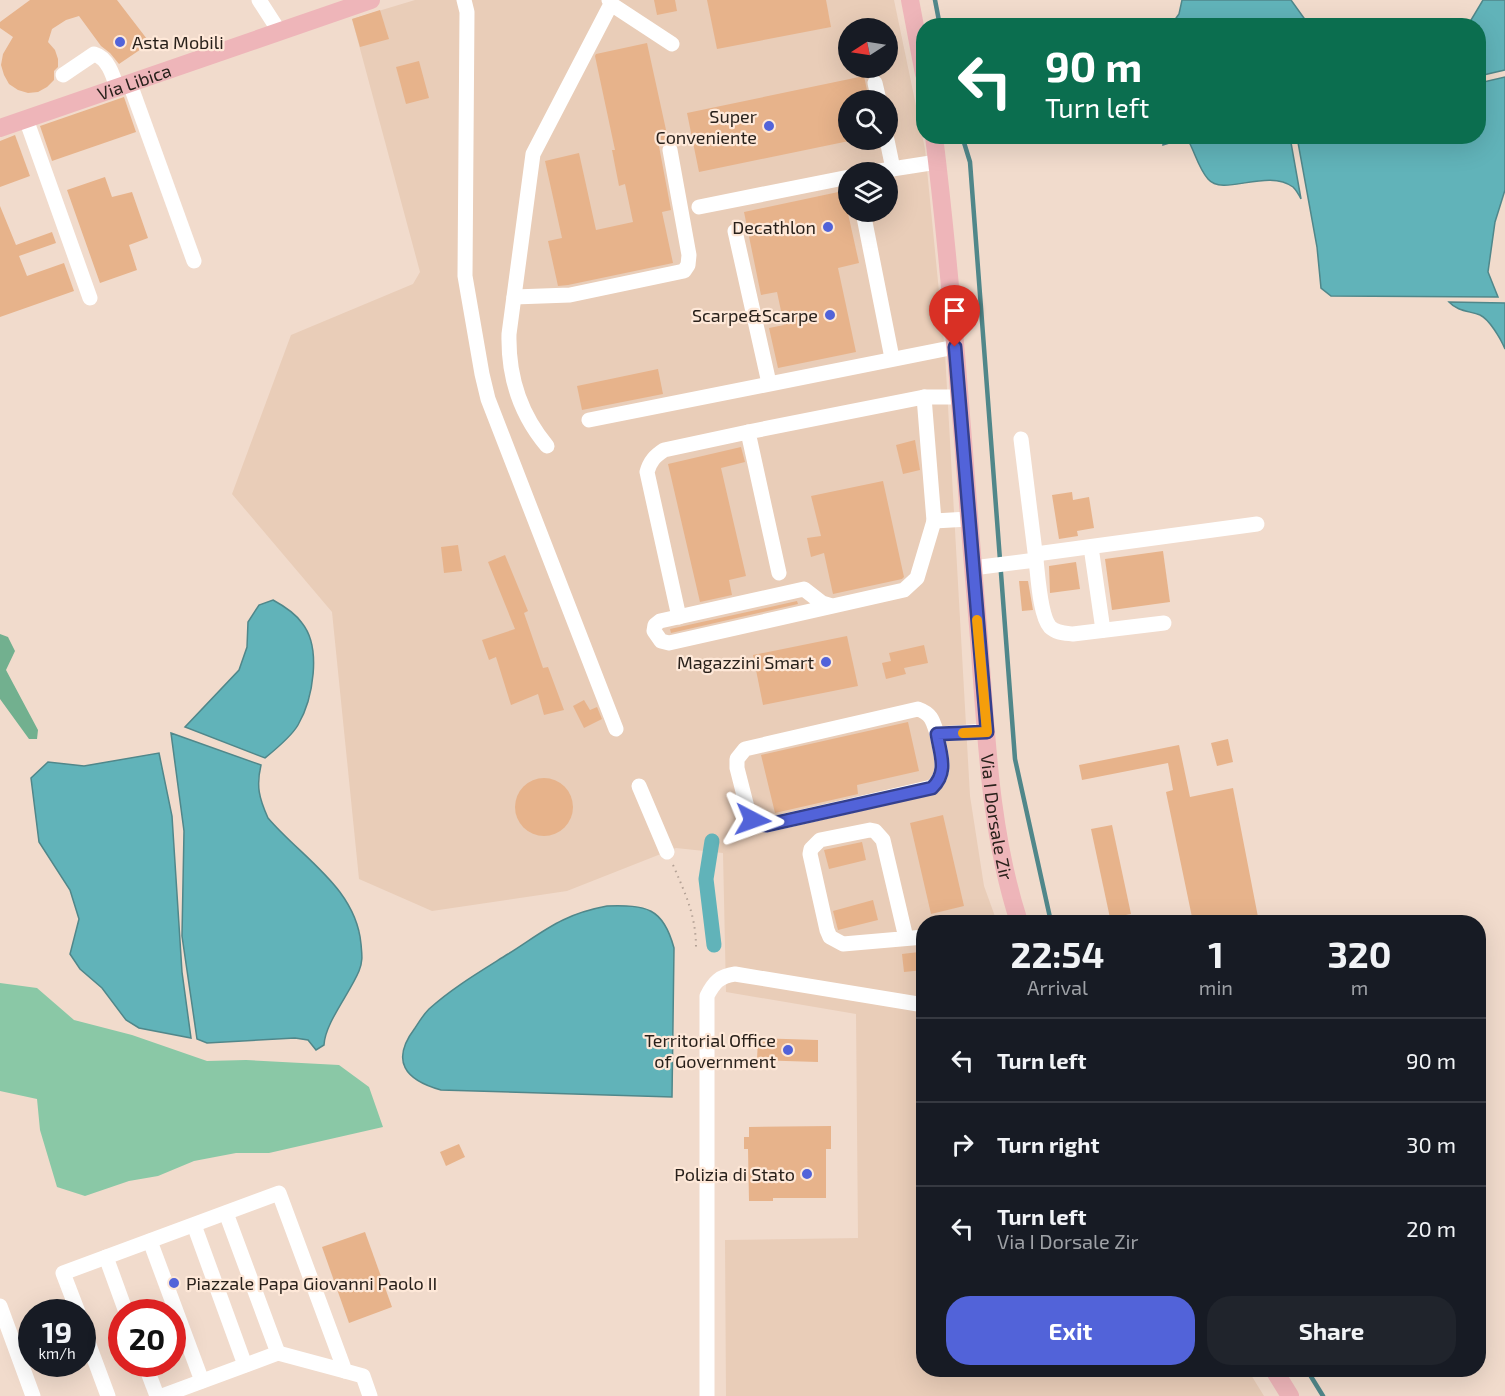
<!DOCTYPE html>
<style>
body{margin:0;font-family:"Exo 2",sans-serif;background:#20242c;color:#f1f3f6;height:100vh;display:flex;flex-direction:column;font-size:22px;white-space:nowrap}
*{box-sizing:border-box;margin:0}
p{font-size:20px;color:#9ea1a6}
.icon{flex:none;width:33px;height:33px;fill:none;stroke:currentColor;stroke-width:2;stroke-linecap:round;stroke-linejoin:round}
.map{position:relative;flex:1;overflow:hidden}
.drawer{position:absolute;left:916px;top:915px;width:570px;height:462px;display:flex;flex-direction:column;background:#171b24;border-radius:24px;box-shadow:0 6px 24px #0002}
.drawer>*{flex:none}
.guide{position:absolute;left:916px;top:18px;width:570px;height:126px;border-radius:24px;box-shadow:0 6px 24px #0002;background:#0b6e4f;color:#fff;overflow:hidden}
.needle{width:39px;rotate:258deg}
.tools{position:absolute;left:838px;top:18px;display:grid;gap:12px}
.tools a{display:grid;place-items:center;width:60px;height:60px;border-radius:50%;background:#171b24;box-shadow:0 6px 24px #0002;font-size:30px}
.speed{position:absolute;left:18px;top:1299px;display:flex;gap:12px;font-size:30px;font-weight:700;text-align:center}
.speed>*{display:grid;place-content:center;width:78px;height:78px;border-radius:50%;background:#171b24;box-shadow:0 6px 24px #0002;line-height:1}
.speed small{font-size:15px;font-weight:400}
.speed .limit{border:9px solid #d22;background:#fff;color:#111}
.pin{position:absolute;display:grid;place-items:center;width:51px;height:51px;color:#fff;margin:-62px -26px;border-radius:50% 50% 50% 0;rotate:-45deg;box-shadow:0 0 6px #0007}
.pin .icon{rotate:45deg}
.me{position:absolute;width:66px;margin:-33px;rotate:94deg;stroke-linejoin:round;filter:drop-shadow(0 0 4px #0008)}
.turn{display:flex;align-items:center;gap:21px;height:126px;padding:0 30px;font-size:27px}
.turn .icon{width:78px;height:78px;stroke-width:2.5}
.turn b{display:block;font-size:42px;line-height:51px}
.eta{display:flex;justify-content:space-evenly;align-items:center;height:102px;text-align:center}
.eta b{font-size:36px;font-weight:700;line-height:42px}
.button{display:flex;gap:12px;margin-top:auto;padding:12px 30px}
.button a{flex:1;height:69px;border-radius:24px;background:#5263d9;color:#fff;font-size:24px;font-weight:700;line-height:69px;text-align:center}
.button a+a{background:#20242c;color:#f1f3f6}
ul{padding:0;list-style:none}
li{display:flex;align-items:center;gap:18px;height:84px;padding:0 30px;border-top:2px solid #363941}
li div{flex:1}
li b{display:block;font-size:22px}
li em{font-style:normal}
.map>svg:first-child{display:block}
.built{fill:#e9cdb8;fill-rule:evenodd}
.green{fill:#8ac8a6}
.forest{fill:#72b08f}
.water{fill:#61b3b9;stroke:#50878a;stroke-width:1.5}
.lines{fill:none;stroke-linecap:round;stroke-linejoin:round}
.stream{stroke:#50878a;stroke-width:4.5}
.canal{stroke:#61b3b9;stroke-width:15}
.building{fill:#e7b38b}
.path{stroke:#b3a195;stroke-width:2;stroke-dasharray:1.5 4.5;stroke-linecap:butt}
.minor{stroke:#fff;stroke-width:15}
.major{stroke:#eeb5b9;stroke-width:18}
.route-casing{stroke:#35408d;stroke-width:15}
.route{stroke:#5263d9;stroke-width:10}
.slow{stroke:#f59e0b;stroke-width:10}
.poi-dot{fill:#5263d9;stroke:#fee8d8;stroke-width:2}
.labels{text-anchor:middle;dominant-baseline:central;stroke-width:4.5;stroke-linejoin:round;paint-order:stroke}
.poi-label{font-size:18px;fill:#29211b;stroke:#fee8d8;text-anchor:end}
.street-label{font-size:18px;fill:#29211b;stroke:#fee8d8}
</style>
<div class="map">
<svg width="1505" height="1396" viewBox="0 0 1505 1396">
<rect width="100%" height="100%" fill="#f1dbcc"/>
<path class="built" d="M415,0h479l31,149 20,204 25,443 14,90 13,36h-73v448h324l16,26h-538l-1,-156 133,-2 -2,-224 -130,-22 -3,-139 -47,-5 -109,43 -135,20 -73,-32 -27,-267 -100,-118 59,-159 122,-51 7,-12 -68,-253zM849,28h39v40h-39zM849,100h39v40h-39zM849,172h39v40h-39z"/>
<path class="green" d="M0,983l37,5 37,32 58,15 75,26 39,-1 93,5 30,22 14,40 -114,26h-33l-42,8 -36,15 -29,5 -44,15 -28,-9 -17,-57 -3,-31 -37,-8z"/>
<path class="forest" d="M0,634l8,3 7,14 -9,19 32,60 -1,9h-8l-29,-40z"/>
<g class="water">
<path d="M1182,0h109l18,25h-138l8,-11z"/>
<path d="M1483,0h22v70l-26,6v-50l-11,-1z"/>
<path d="M1505,77v113l-10,32 -7,50 10,25 -167,-1 -10,-8 -4,-41 -20,-110 182,-1v-53z"/>
<path d="M1163,137h127l11,62c-2,-4 -5,-9 -8,-12 -26,-19 -70,10 -85,-8 -9,-10 -13,-26 -19,-37l-10,-2 -16,5z"/>
<path d="M1449,302l56,1v46c-4,-10 -16,-30 -25,-34 -11,-4 -23,-4 -31,-13z"/>
<path d="M273,600c11,6 22,13 29,23 20,25 11,76 -4,102 -7,12 -22,24 -33,33l-80,-31 54,-57 8,-23 1,-25 11,-17z"/>
<path d="M171,733l90,32c-5,21 -2,33 7,53 34,40 88,70 93,126 1,11 2,17 -2,27 -9,22 -34,52 -35,74l-8,5 -8,-10 -13,-2 -88,5 -10,-4 -15,-103 2,-105z"/>
<path d="M159,753l13,63 10,156 9,66 -52,-10 -13,-8 -24,-32 -22,-19 -10,-15 9,-35 -9,-29 -31,-48 -8,-64 17,-16 36,4z"/>
<path d="M607,906c39,-1 56,1 67,42l-2,149 -231,-7c-36,-10 -51,-29 -26,-62 4,-6 8,-13 14,-19 23,-21 52,-38 79,-55 18,-11 36,-25 55,-34 14,-7 28,-11 44,-14z"/>
</g>
<g class="lines">
<g class="stream">
<path d="M935,0l5,26"/>
<path d="M962,136l8,26 45,597 36,163"/>
<path d="M1307,1370l16,26"/>
</g>
<path class="canal" d="M712,841l-6,38 8,66"/>
</g>
<g class="building">
<path d="M30,0h87l33,43 -31,21 -9,-11 -9,-7 -22,-30 -13,4 -14,9 -4,13 7,8 3,9v8l-4,4v9l-7,7 -9,5 -10,1 -10,-3 -9,-6 -5,-9 -3,-10 2,-11 10,-17 -13,-9v-6z"/>
<path d="M654,0h21l2,11 -20,4z"/>
<path d="M707,0h119l5,27 -114,22z"/>
<path d="M380,10l9,29 -29,8 -8,-28z"/>
<path d="M647,43l21,96 -10,2 13,69 -9,2 11,51 -105,22 -10,1 -10,-45 14,-3 -17,-77 34,-8 17,77 37,-8 -8,-38 -6,2 -7,-36h3l-20,-94 1,-2z"/>
<path d="M419,61l10,37 -23,6 -10,-37z"/>
<path d="M864,76l5,24h-20v41l-150,31 -12,-59z"/>
<path d="M124,97l12,35 -84,29 -12,-35z"/>
<path d="M15,135l15,41 -30,11v-46z"/>
<path d="M105,177l7,20 20,-5 16,46 -19,7 8,25 -37,13 -33,-93z"/>
<path d="M843,191l16,72 -21,5 18,84 -78,16 -9,-40 15,-3 -7,-33 -16,3 -17,-83z"/>
<path d="M0,206l16,39 36,-13 4,11 -37,13 8,20 37,-13 10,28 -74,26z"/>
<path d="M658,369l5,25 -81,16 -5,-24z"/>
<path d="M915,440l5,30 -17,4 -7,-29z"/>
<path d="M741,447l4,15 -24,6 25,108 -17,4 3,15 -32,7 -32,-138z"/>
<path d="M883,481l21,96 -2,2 -69,15 -9,-41 -13,4 -4,-19 14,-2 -10,-40z"/>
<path d="M1072,492l1,8 16,-3 5,31 -17,3 1,5 -19,3 -7,-44z"/>
<path d="M458,545l4,26 -18,2 -3,-26z"/>
<path d="M1163,551l7,51 -58,8 -7,-51z"/>
<path d="M505,555l23,56 -4,2 19,55 5,-1 16,43 -20,5 -6,-21 -27,11 -15,-48 -7,3 -7,-20 33,-11 -27,-67z"/>
<path d="M1076,562l4,27 -30,4 -1,-27z"/>
<path d="M1019,581h9l5,29 -11,1z"/>
<path d="M797,601l1,3 -127,29 -1,-4z"/>
<path d="M847,636l11,50 -95,19 -10,-50z"/>
<path d="M924,645l4,18 -24,5 2,6 -20,5 -4,-16 9,-2 -2,-8z"/>
<path d="M584,700l6,10 7,-3 5,12 -18,9 -11,-22z"/>
<path d="M908,722l11,49 -62,14 1,9 -83,19 -14,-58z"/>
<path d="M1228,739l5,23 -16,4 -6,-23z"/>
<path d="M1179,745l11,52 43,-9 25,129 -29,5h-36l-27,-130 7,-2 -5,-27 -86,17 -3,-15z"/>
<circle cx="544" cy="807" r="29"/>
<path d="M943,815l21,91 -33,8 -21,-91z"/>
<path d="M1112,825l19,89 -21,4 -19,-89z"/>
<path d="M862,842l4,18 -37,9 -5,-19z"/>
<path d="M873,900l5,20 -40,10 -5,-19z"/>
<path d="M919,952v3l5,-1v16l-20,2 -2,-18z"/>
<path d="M758,1038l60,2v22l-61,-2z"/>
<path d="M831,1126v23h-5v49h-53v3h-24l-1,-52h-4v-12h5v-10z"/>
<path d="M459,1144l6,13 -19,9 -6,-14z"/>
<path d="M365,1232l27,75 -43,16 -27,-76z"/>
</g>
<g class="lines">
<path class="path" d="M673,865c13,30 23,51 23,83"/>
<g class="minor">
<path d="M259,0l20,31"/>
<path d="M464,0l3,12 -2,264 17,98 6,25 128,330"/>
<path d="M611,4l61,40"/>
<path d="M63,75l31,-21c14,4 19,21 23,34"/>
<path d="M875,83l4,17"/>
<path d="M130,84l64,177"/>
<path d="M26,119l64,179"/>
<path d="M887,140l6,29"/>
<path d="M873,172l64,-10"/>
<path d="M699,207l150,-30"/>
<path d="M863,212l29,146"/>
<path d="M735,231l34,152"/>
<path d="M514,297l56,-2 114,-24 4,-6 1,-10 -19,-105"/>
<path d="M959,397h-35l10,124 35,-2"/>
<path d="M589,420l366,-73"/>
<path d="M547,446c-27,-32 -39,-70 -38,-112l24,-180 78,-150 -2,-4"/>
<path d="M1091,547l12,83"/>
<path d="M1036,554l221,-30"/>
<path d="M1036,560c2,16 4,56 14,67 6,6 15,6 23,7l91,-11"/>
<path d="M973,568l63,-8 -15,-121"/>
<path d="M779,573l-31,-141 176,-35"/>
<path d="M832,606l-10,-3 -18,-14 -144,32 -5,4 -1,6 7,10 8,2 235,-53 13,-12 17,-57"/>
<path d="M679,617l-32,-145c3,-11 8,-16 17,-22l84,-18"/>
<path d="M937,734c3,19 12,39 -5,53l-165,38 -8,-1 -10,-9 -12,-47v-9l8,-10 173,-40c14,5 15,12 19,25l50,-3"/>
<path d="M639,786l28,66"/>
<path d="M906,938l-23,-98 -8,-9 -5,-1 -50,10 -9,9 -1,5 17,76 3,7 13,7 81,-7"/>
<path d="M226,1213l52,140"/>
<path d="M194,1225l51,140"/>
<path d="M150,1241l52,140"/>
<path d="M106,1257l20,55"/>
<path d="M0,1306l33,90"/>
<path d="M78,1312l-15,-39 216,-80 66,178 18,5 7,20"/>
<path d="M82,1326l26,70"/>
<path d="M145,1364l12,32"/>
<path d="M162,1396l116,-43 67,18"/>
<path d="M707,1396v-400c7,-14 13,-20 28,-22l189,31"/>
</g>
<g class="major">
<path d="M910,0l14,74"/>
<path id="s1" d="M0,128l371,-128"/>
<path id="s2" d="M934,136c20,163 30,327 44,490 8,99 10,201 41,296"/>
<path d="M1274,1370l16,26"/>
</g>
</g>
<g class="lines">
<g class="route-casing">
<path id="route" d="M753,820l6,4 8,1 165,-37c17,-16 8,-34 5,-54l50,-2 -32,-385"/>
</g>
<use href="#route" class="route"/>
<path class="slow" d="M963,733l24,-1 -10,-112"/>
</g>
<g class="poi-dot">
<circle cx="120" cy="42" r="6"/>
<circle cx="769" cy="126" r="6"/>
<circle cx="828" cy="227" r="6"/>
<circle cx="830" cy="315" r="6"/>
<circle cx="826" cy="662" r="6"/>
<circle cx="788" cy="1050" r="6"/>
<circle cx="807" cy="1174" r="6"/>
<circle cx="174" cy="1283" r="6"/>
</g>
<g class="labels">
<g class="poi-label">
<text x="132" y="42" text-anchor="start">Asta Mobili</text>
<text x="757" y="116">Super<tspan x="757" dy="21">Conveniente</tspan></text>
<text x="816" y="227">Decathlon</text>
<text x="818" y="315">Scarpe&amp;Scarpe</text>
<text x="814" y="662">Magazzini Smart</text>
<text x="776" y="1040">Territorial Office<tspan x="776" dy="21">of Government</tspan></text>
<text x="795" y="1174">Polizia di Stato</text>
<text x="186" y="1283" text-anchor="start">Piazzale Papa Giovanni Paolo II</text>
</g>
<g class="street-label">
<text stroke="none"><textPath href="#s1" startOffset="142">Via Libica</textPath></text>
<text stroke="none"><textPath href="#s2" startOffset="684">Via I Dorsale Zir</textPath></text>
</g>
</g>
</svg>
<div class="tools">
<a><svg class="needle" viewBox="-14 -14 28 28"><path d="M0-13l5 13h-10z" fill="#e53935"/><path d="M0 13l5-13h-10z" fill="#9ea1a6"/></svg></a>
<a><svg class="icon" aria-label="search" viewBox="0 0 24 24"><circle cx="10" cy="10" r="6"/><path d="M15 15l6 6"/></svg></a>
<a><svg class="icon" aria-label="layers" viewBox="0 0 24 24"><path d="M12 4l9 5-9 5-9-5zM3 14l9 5 9-5"/></svg></a>
</div>
<div class="speed"><div>19<small>km/h</small></div><div class="limit">20</div></div>
<div class="pin" style="left:955px;top:347px;background:#d93025"><svg class="icon" aria-label="arrive" viewBox="0 0 24 24"><path d="M6 21V4h12l-3 4 3 4H6"/></svg></div>
<svg class="me" style="left:753px;top:820px" viewBox="-20 -20 40 40"><path d="M0-17L14 15 0 8-14 15z" fill="#5263d9" stroke="#fff" stroke-width="4"/></svg>
<div class="guide">
<div class="turn"><svg class="icon" aria-label="left" viewBox="0 0 24 24"><path d="M17 20v-9H6M10 6l-5 5 5 5"/></svg><div><b>90 m</b>Turn left</div></div>
</div>
<section class="drawer">
<div class="eta">
<div><b>22:54</b><p>Arrival</p></div>
<div><b>1</b><p>min</p></div>
<div><b>320</b><p>m</p></div>
</div>
<ul>
<li><svg class="icon" aria-label="left" viewBox="0 0 24 24"><path d="M17 20v-9H6M10 6l-5 5 5 5"/></svg><div><b>Turn left</b></div><em>90 m</em></li>
<li><svg class="icon" aria-label="right" viewBox="0 0 24 24"><path d="M7 20v-9h11M14 6l5 5-5 5"/></svg><div><b>Turn right</b></div><em>30 m</em></li>
<li><svg class="icon" aria-label="left" viewBox="0 0 24 24"><path d="M17 20v-9H6M10 6l-5 5 5 5"/></svg><div><b>Turn left</b><p>Via I Dorsale Zir</p></div><em>20 m</em></li>
</ul>
<div class="button"><a>Exit</a><a>Share</a></div>
</section>
</div>
